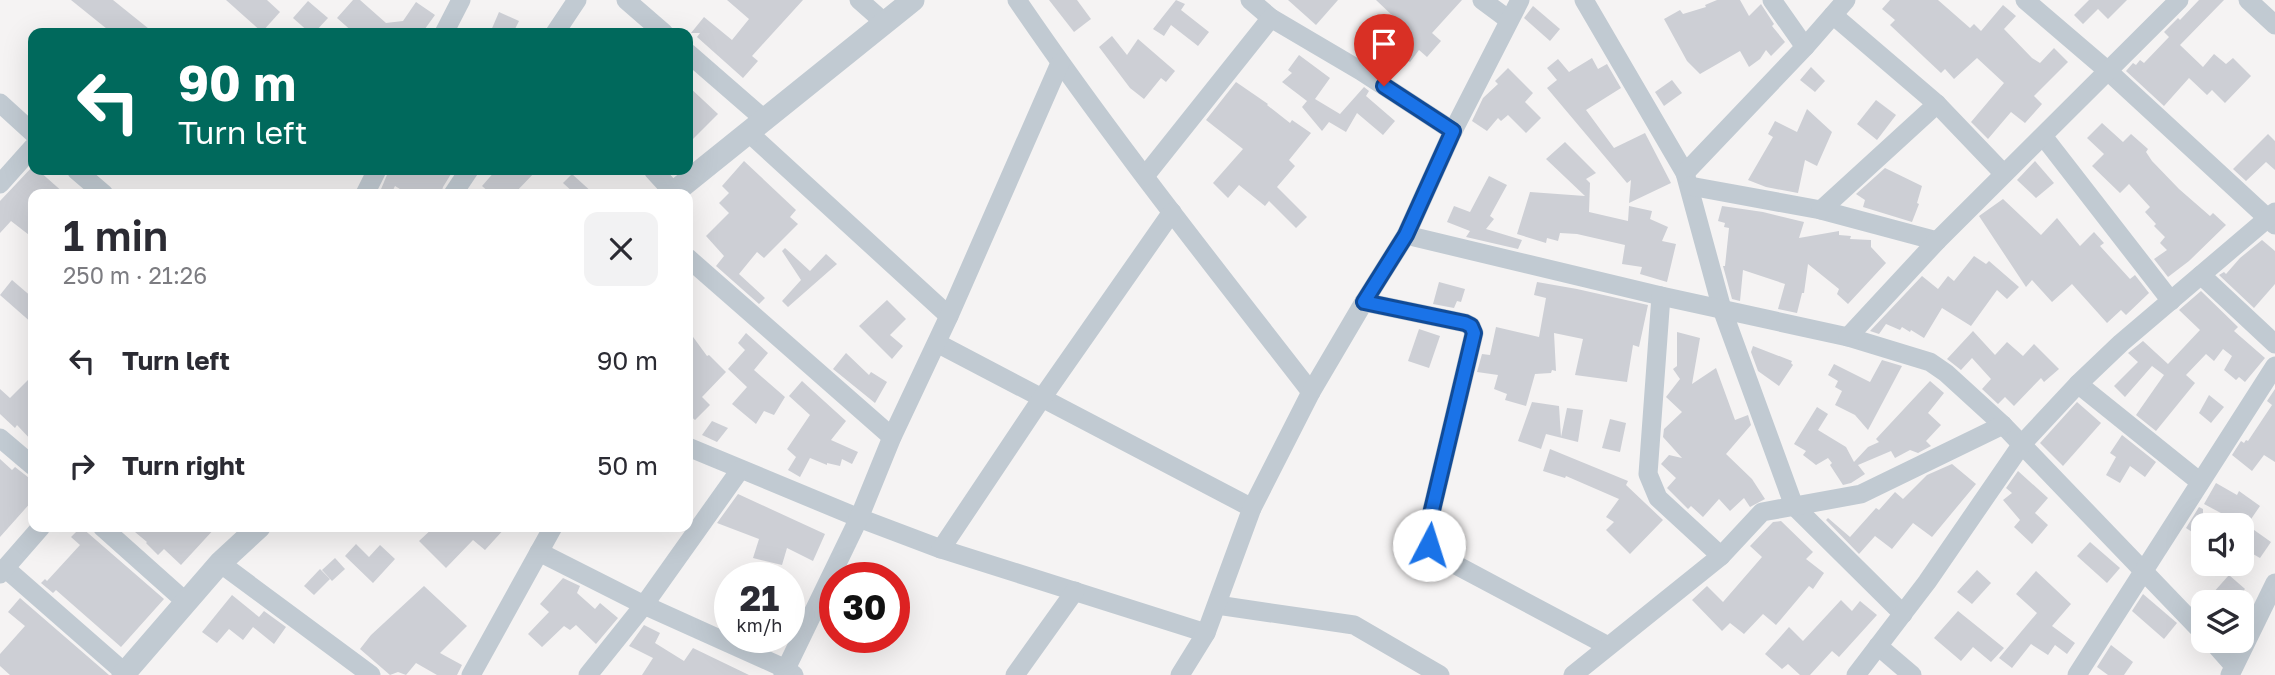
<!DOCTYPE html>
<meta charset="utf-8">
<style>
body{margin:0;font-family:"Golos Text",sans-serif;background:#f2f2f3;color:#2b2b33;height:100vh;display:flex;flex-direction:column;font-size:26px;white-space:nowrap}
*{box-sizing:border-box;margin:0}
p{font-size:23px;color:#7c7c81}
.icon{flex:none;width:38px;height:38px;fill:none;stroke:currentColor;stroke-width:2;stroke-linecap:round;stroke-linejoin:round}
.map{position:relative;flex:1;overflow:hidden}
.side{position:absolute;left:28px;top:189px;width:665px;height:343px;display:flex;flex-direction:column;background:#fff;border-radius:14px;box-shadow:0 7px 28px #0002}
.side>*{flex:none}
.top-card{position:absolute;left:28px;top:28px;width:665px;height:147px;border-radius:14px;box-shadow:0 7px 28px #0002;background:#00695c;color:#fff;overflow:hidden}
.buttons{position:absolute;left:2191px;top:513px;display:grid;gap:14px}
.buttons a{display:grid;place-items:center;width:63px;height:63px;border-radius:14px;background:#fff;box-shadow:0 7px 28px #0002;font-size:35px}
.speed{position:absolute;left:714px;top:562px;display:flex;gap:14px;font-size:35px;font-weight:700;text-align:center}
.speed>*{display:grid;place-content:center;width:91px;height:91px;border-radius:50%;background:#fff;box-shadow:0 7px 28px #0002;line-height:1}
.speed small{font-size:18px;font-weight:400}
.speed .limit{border:10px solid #d22;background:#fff;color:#111}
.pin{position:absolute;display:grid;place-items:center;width:60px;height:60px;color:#fff;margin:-72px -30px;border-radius:50% 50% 50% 0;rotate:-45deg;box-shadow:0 0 7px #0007}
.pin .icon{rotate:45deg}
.me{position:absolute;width:77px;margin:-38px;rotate:5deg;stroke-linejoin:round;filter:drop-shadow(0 0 5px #0008)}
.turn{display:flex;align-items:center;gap:24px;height:147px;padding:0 35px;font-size:32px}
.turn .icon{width:91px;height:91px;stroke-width:2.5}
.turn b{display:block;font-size:49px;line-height:60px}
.round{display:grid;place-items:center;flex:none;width:74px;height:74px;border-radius:14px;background:#f2f2f3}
.summary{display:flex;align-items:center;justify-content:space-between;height:119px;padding:0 35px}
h1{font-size:42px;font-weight:600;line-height:52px}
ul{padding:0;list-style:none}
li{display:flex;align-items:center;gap:21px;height:105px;padding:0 35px}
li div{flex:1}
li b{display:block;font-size:26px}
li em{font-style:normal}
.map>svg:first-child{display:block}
.building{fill:#cdcfd5}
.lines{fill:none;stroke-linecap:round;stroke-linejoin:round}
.minor{stroke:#c1cad2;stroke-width:19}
.tertiary{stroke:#c1cad2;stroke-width:23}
.route-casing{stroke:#114b97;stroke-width:18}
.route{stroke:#1a73e8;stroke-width:12}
</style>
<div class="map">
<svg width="2275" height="675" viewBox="0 0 2275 675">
<rect width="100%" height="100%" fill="#f5f3f3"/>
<g class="building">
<path d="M71,0h42l41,33h-42z"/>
<path d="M226,0h41l13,12 -18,20z"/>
<path d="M353,0h7l26,23 17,-2 13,-19 19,13 -13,18h-68l-17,-15z"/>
<path d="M727,0h76l-51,56 6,5 -15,17 -46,-41 3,-4h-9l13,-16 28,23 17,-21z"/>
<path d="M1049,0h28l14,19 -17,13z"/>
<path d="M1176,0l9,4 -4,6 28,22 -11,14 -27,-21 -7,11 -11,-7z"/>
<path d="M1288,0h50l-22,25z"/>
<path d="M1376,0h86l-30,33 9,8 -14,16 -8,-7 -9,12 -9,-6 -4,6 -22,-14 20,-30z"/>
<path d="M1717,0h23l9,16 12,-12 13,20 -2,2 13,16 -14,14 -5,-6 -6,9 -11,8 -9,-16 -40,23 -13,-13 -23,-42 16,-9 3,4 23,-7 -1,-2z"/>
<path d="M1890,0h48l32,28 4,-4 7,7 22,-26 13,11 -12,13 28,29 8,5 14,-15 14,14 -34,34 8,8 -17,19 -14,-11 -23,27 -17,-17 33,-39 -27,-25 -23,21 -9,-10 -4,4 -51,-48 5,-5 -13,-11z"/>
<path d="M2089,0h38l-19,19 -10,-10 -15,15 -9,-9z"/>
<path d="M2199,0h25l-44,45 23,22 11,-13 12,10 7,-6 18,18 -26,27 -13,-13 -5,5 -18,-17 -25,28 -38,-35 7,-8 3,2 4,-5 4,3 25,-26 -5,-5 14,-14 2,2z"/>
<path d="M308,1l20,17 -14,15h-4l-17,-15z"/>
<path d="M1533,6l27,23 -10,12 -26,-23z"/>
<path d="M499,12l20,9 -6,12h-23z"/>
<path d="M1112,36l15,19 11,-16 37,32 -9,11 -5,-4 -17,21 -14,-11 -31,-41z"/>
<path d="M1299,55l31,23 -15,21 25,15 24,-27 5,4 -3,5 29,25 -12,14 -26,-22 -11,19 -17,-10 -7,9 -20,-24 5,-6 -25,-19 10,-9 -4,-3z"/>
<path d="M1592,58l6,11 9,-5 14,24 -35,22 28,38 31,-15 26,50 -42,20 2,-23 -4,3 -80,-95 10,-8 -10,-12 11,-9 11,13z"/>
<path d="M1811,67l14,14 -10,11 -15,-12z"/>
<path d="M1508,68l25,25 -8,9 16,16 -15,15 -18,-18 -7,6 -3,-3 -11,13 -15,-10 11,-23 15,-14 -3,-3z"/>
<path d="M1672,80l10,13 -18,13 -9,-14z"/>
<path d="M1236,82l32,22 -1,1 23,18 2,-3 19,13 -22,27 6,6 -18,21 30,30 -11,11 -27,-27 -4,5 -26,-21 -11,13 -15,-15 30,-34 -37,-29z"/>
<path d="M688,86l30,28 -30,30z"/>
<path d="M1876,100l20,15 -19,25 -20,-16z"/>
<path d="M1807,109l25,23 -15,34 -12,-6 -7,33 -32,-6 -18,-7 25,-43 -5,-3 7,-13 22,11z"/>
<path d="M2102,123l21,19 8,-8 17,15 -2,3 6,9 27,28 31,27 3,-3 13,12 -37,36 -21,16 -14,-18 13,-9 -7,-7 5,-6 -11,-11 2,-2 -11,-12 5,-5 -21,-23 -9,9 -28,-27 12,-12 -17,-16z"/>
<path d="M2268,134l7,7v29l-9,-8 -20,19 -13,-12z"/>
<path d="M1565,142l31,31 -10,6 4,4 -1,29 39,9 1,-15 23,5 -2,8 18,8 -6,14 14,3 -9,38 -27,-8 2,-7 -20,-3 3,-19 -48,-11 -17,-1 -2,8 -11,-3 -1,5 -29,-9 13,-42 55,4 -39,-37z"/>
<path d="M744,161l52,49 -6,7 8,7 -34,34 -7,-6 -18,22 26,24 -6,6 -43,-38 8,-10 -18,-20 23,-23 -10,-10 10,-10 -7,-7z"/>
<path d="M2035,161l19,22 -18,15 -19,-18z"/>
<path d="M33,166v4h5l27,24h-32v44l-22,-17 -11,12v-32z"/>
<path d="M1885,168l37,18 -5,17 2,1 -7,18 -49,-15 2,-7 -9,-6z"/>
<path d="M389,170h55l7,4 -8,13 -2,7h-33l-13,-8 -4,8h-12z"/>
<path d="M496,170h41l-23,24h-23l-9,-8z"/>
<path d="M572,174l22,20h-19l-12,-11z"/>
<path d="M1489,176l18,9 -17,31 4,3 -8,10 36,11 -4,9 -52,-12 4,-6 -23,-9 7,-16 16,6z"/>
<path d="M2003,199l38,36 16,-17 23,28 14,-14 10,11 -4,3 30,33 5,-4 14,18 -23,22 -5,-5 -14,13 -35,-39 -20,18 -20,-22 -6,7 -47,-71z"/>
<path d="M1722,206l41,6 41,10 -5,16 40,-7v4l12,1 -1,3 21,1v7l15,16 -38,41 -11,-10 2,-5 -31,-25 -4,29h-2l-5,20 -19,-4 7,-25 -42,-14 -3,31 -8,-2 -9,-33h2l4,-38 -5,-1 1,-4 -7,-2z"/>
<path d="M2262,240l13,11v33l-21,24 -35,-33 5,-3 2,2 14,-16z"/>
<path d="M785,248l25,23 16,-17 11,10 -49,43 -6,-6 19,-21 -19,-29z"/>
<path d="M1974,256l12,8 3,-3 30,26 -12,12 -10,-9 -26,36 -29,-18 -18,30 -13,-8 -1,2 -8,-5 -2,3 -14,-6 -7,10 -9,-3 52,-55 16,13 10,-13 6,5z"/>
<path d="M12,280l21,18v26l-33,-29z"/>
<path d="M1439,282l26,7 -4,13 -4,-1 -3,7 -21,-4z"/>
<path d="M1537,282l40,7 71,16 -9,42 -6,-2 -6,37 -52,-7 8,-36 -29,-6 2,38 -4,-1 -1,3 -16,1 -9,32 -21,-6 2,-6 -13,-5 4,-14 -21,-3 5,-18 8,1 6,-28 43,10 7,-39 -12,-3z"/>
<path d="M2201,291l37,36 -4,4 31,27 -20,24 -6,-5 -3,3 -12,-10 8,-14 -9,-7 -9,12 -8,-7 -20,21 9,8 -39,48 -20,-16 28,-40 -12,-9 -27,31 -11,-11 24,-24 -10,-9 15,-12 25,23 32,-34 -21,-20z"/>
<path d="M887,300l19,19 -16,16 13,11 -11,13 -33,-33z"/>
<path d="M1419,329l21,7 -11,32 -21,-7z"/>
<path d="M688,330l19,26 2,-1 17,17 -24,25 8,8 -15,15 -7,-6z"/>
<path d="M1973,331l22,24 12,-13 16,14 11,-12 25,25 -15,13 -3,-4 -27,28 -9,-9 -7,7 -16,-15 9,-10 -19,-21 -11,12 -14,-11z"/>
<path d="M1677,332l23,6 -8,46 24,-16 19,52 13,-5 3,10 -25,29 26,25 13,20 -15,8 -6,-9 -14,13 -11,-12 -16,18 -12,-11 -3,3 -21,-21 9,-10 -15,-14 8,-9 13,3 -19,-21 1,-8 18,-17 -16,-15 14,-18 -7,-10 4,-3z"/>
<path d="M746,333l22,20 -14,17 31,27 -11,18 -10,-4 -8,13 -24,-20 15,-17 -19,-18 17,-19 -7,-7z"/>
<path d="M1753,346l39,15 -1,2 2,2 -14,21 -21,-15 -7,-19z"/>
<path d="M846,353l23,22 2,-3 16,10 -12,21 -42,-34z"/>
<path d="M1882,360l20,6 -34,64 -13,-15 -20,-10 7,-14 -7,-4 3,-6 -10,-6 6,-11 36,18z"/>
<path d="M33,375v67l-16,-17 -2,3 -15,-14v-25l10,9z"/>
<path d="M802,381l44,40 -15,19 27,12 -6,12 -10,-5 -2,7 -13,-3v2l-17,-7 -10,19 -12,-7 8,-13 -9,-8 23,-34 -21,-19z"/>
<path d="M1930,381l14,12 -16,20 13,12 -15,16 5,5 -13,7 -8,-3 -15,8 -4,-7 -33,14 7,9 -14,9 -8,2 -13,-20 2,-2 -4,-5 -12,7 -13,-10 3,-4 -12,-7 23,-37 11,7 -10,16 28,17 8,15 14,-15 11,-5 -3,-3z"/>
<path d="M2275,389v73l-11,-7 -12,16 -20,-16 9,-14 3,2 2,-3 2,1 24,-36 -5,-4z"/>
<path d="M2209,395l15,12 -13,16 -12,-10z"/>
<path d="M1532,402l27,4 2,31 6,-29 16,2 -5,32 -32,-8 -5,15 -23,-8z"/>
<path d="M2077,402l24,21 -38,43 -23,-23z"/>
<path d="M1610,419l16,4 -6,29 -18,-4z"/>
<path d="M712,421l16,7 -11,14 -15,-7z"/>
<path d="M2122,435l34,27 -11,15 -15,-11 -10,17 -14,-8 10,-18 -6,-4z"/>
<path d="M1550,449l78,32 -2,4 37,35 -33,34 -24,-24 8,-8 -8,-5 13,-18 -53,-23 -1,2 -22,-7z"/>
<path d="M0,459l12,11 3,-3 18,14v19l-33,37z"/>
<path d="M1952,464l24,20 -44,53 -19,-14 -21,26 -17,-13 -16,18 -33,-34 2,-2 22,19 26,-29 3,2 16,-18 8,7 24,-24z"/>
<path d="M2018,471l30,27 -13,15 13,12 -16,19 -18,-17 6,-7 -17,-20 9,-7 -6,-5z"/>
<path d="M2216,483l21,12 2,-4 21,15 -13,19 24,17 -11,16 -7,-4 -11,14v-43h-11l3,-5 -30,-16z"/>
<path d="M738,494l87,40 -12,27 -26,-13 -5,17 -29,-7 6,-19 -42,-16z"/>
<path d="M2199,507l4,2v30l-17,-11z"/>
<path d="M1781,521l32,31 -7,7 18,14 -11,16 -4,-3 -33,39 -13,-11 -19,20 -14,-11 -8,8 -30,-31 15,-14 16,16 39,-45 -12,-11 23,-24z"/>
<path d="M81,527l83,72 -43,48 -65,-57 -3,3 -12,-10 4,-4 2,2 33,-36 -9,-8z"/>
<path d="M129,527h87l-35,38 -17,-16 -6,6 -12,-12 1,-1z"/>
<path d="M434,527h72l-21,23 -12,-10 -27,28 -27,-27z"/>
<path d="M2090,542l30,26 -13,15 -30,-27z"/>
<path d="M356,544l13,13 11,-12 15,14 -22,24 -28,-27z"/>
<path d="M335,558l10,11 -13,12 -10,-11z"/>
<path d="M320,569l10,10 -16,16 -10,-9z"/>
<path d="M1977,570l14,13 -19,21 -15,-12z"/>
<path d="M2036,571l35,33 -19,22 23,17 -8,11 -12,-9 -7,10 -17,-11 -19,24 -13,-10 38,-45 -21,-19z"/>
<path d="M2229,575l16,14 -11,13h-29z"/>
<path d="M563,578l17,8 -3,7 18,16 5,-6 18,15 -22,26 -20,-19 -6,5 -6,-4 -22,21 -14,-13 21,-22 -9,-8z"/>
<path d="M424,586l43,40 -27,27 22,12 -5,10h-20l-21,-12 -10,12 -8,-3 -8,3 -30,-26 11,-14z"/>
<path d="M2143,594l34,29 -13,16 -32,-28z"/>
<path d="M232,595l27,22 5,-6 22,16 -12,17 -21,-17 -10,13 -14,-11 -12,14 -15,-11z"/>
<path d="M20,598l89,77h-99l-10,-9v-12l25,-28 -17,-14z"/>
<path d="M1841,600l11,11 8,-10 17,14 -38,42 -7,-6 -22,24h-10l-12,-11 -6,5 -17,-15 24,-27 14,14z"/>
<path d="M1958,611l46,37 -13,14 -18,-15 -12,14 -27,-23z"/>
<path d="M644,625l16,8 -5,10 29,18 9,-13 56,27h-107l11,-17 -24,-12z"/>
<path d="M2111,645l22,17 -9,13h-16l-11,-8z"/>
</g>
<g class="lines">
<g class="minor">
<path d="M626,0l38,33"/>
<path d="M859,0l26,23"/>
<path d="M1017,0c92,135 194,263 294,392"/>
<path d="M1250,0l21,18 90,53 92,60"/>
<path d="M1482,0l27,20"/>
<path d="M1584,0l101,173 37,136 72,197 109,108"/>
<path d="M1772,0l33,47"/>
<path d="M2025,0l83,71 167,154"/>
<path d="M2248,0l27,25"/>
<path d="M1833,15l104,89 67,70"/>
<path d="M444,33l17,-33"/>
<path d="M555,33l22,-33"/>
<path d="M688,53l76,66"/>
<path d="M0,103l33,30"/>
<path d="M748,132l201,184"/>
<path d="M2043,136l128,165"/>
<path d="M76,170l28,24"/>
<path d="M653,170l21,23"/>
<path d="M1685,173l120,-126 41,-47"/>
<path d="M1145,176l126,-158"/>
<path d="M0,184l33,-37"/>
<path d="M1690,186l131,24 116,31"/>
<path d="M365,194l12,-24"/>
<path d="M453,194l16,-24"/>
<path d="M1821,210l116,-106"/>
<path d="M1406,235l255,61 187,41 82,25 16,11 57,52 200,208"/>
<path d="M688,258l204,179"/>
<path d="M2201,275l74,69"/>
<path d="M1661,296l-13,178 10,24 63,58"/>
<path d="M1364,302l101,21 6,3 3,7 -47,198 2,14 12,12 167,89"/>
<path d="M1848,337l89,-96 242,-241"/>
<path d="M937,343l315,165"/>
<path d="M2078,384l122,98"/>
<path d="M0,438l33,28"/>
<path d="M688,447l171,71 82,31 265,84"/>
<path d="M102,527l84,75"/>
<path d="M941,549l101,-151 130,-186"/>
<path d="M539,552l105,53 142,64 8,6"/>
<path d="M220,563l151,112"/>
<path d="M5,568l120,105"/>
<path d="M0,574l41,-47"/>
<path d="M1217,605l137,20 86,50"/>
<path d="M2211,640l23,26"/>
<path d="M1878,646l34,29"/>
<path d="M471,675l82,-148"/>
<path d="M588,675l56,-70 96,-135"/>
<path d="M783,675l76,-157 33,-81 57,-121 111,-253"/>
<path d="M1015,675l60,-84"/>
<path d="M1180,675l26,-42 46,-125 59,-116 53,-90 42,-67 47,-104 67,-131"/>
<path d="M1573,675l148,-119 41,-44 99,-18 142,-69"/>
<path d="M1856,675l71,-93 95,-138 56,-60 43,-41 154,-131"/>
<path d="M2077,675l198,-309"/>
<path d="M2230,675l45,-92"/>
</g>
<g class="tertiary">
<path d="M672,194l241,-194"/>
<path d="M123,675l97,-112 39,-36"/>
</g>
</g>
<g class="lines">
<g class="route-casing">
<path id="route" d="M1384,86l69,45 -47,104 -42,67 101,21 6,3 3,7 -47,198 2,14"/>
</g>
<use href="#route" class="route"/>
</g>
</svg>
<div class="buttons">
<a><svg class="icon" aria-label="sound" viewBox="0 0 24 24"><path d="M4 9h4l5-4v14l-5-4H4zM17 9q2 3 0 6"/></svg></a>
<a><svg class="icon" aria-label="layers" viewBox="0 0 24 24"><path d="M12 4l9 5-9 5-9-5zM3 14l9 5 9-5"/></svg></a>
</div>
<div class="speed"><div>21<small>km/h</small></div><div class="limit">30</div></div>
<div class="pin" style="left:1384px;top:86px;background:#d93025"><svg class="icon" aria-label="arrive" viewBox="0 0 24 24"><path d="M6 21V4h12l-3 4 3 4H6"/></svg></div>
<svg class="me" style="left:1429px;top:545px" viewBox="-20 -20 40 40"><circle r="19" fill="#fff"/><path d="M0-13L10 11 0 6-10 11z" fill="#1a73e8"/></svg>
<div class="top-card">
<div class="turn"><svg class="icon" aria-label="left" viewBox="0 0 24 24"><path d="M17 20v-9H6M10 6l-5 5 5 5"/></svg><div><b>90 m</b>Turn left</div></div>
</div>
<section class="side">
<div class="summary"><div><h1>1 min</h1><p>250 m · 21:26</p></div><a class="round"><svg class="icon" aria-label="close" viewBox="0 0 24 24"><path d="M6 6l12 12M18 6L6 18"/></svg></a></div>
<ul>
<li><svg class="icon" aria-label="left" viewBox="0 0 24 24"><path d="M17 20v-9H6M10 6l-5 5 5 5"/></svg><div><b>Turn left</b></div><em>90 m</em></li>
<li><svg class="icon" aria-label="right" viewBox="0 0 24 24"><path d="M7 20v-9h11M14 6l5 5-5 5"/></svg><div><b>Turn right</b></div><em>50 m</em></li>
</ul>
</section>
</div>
